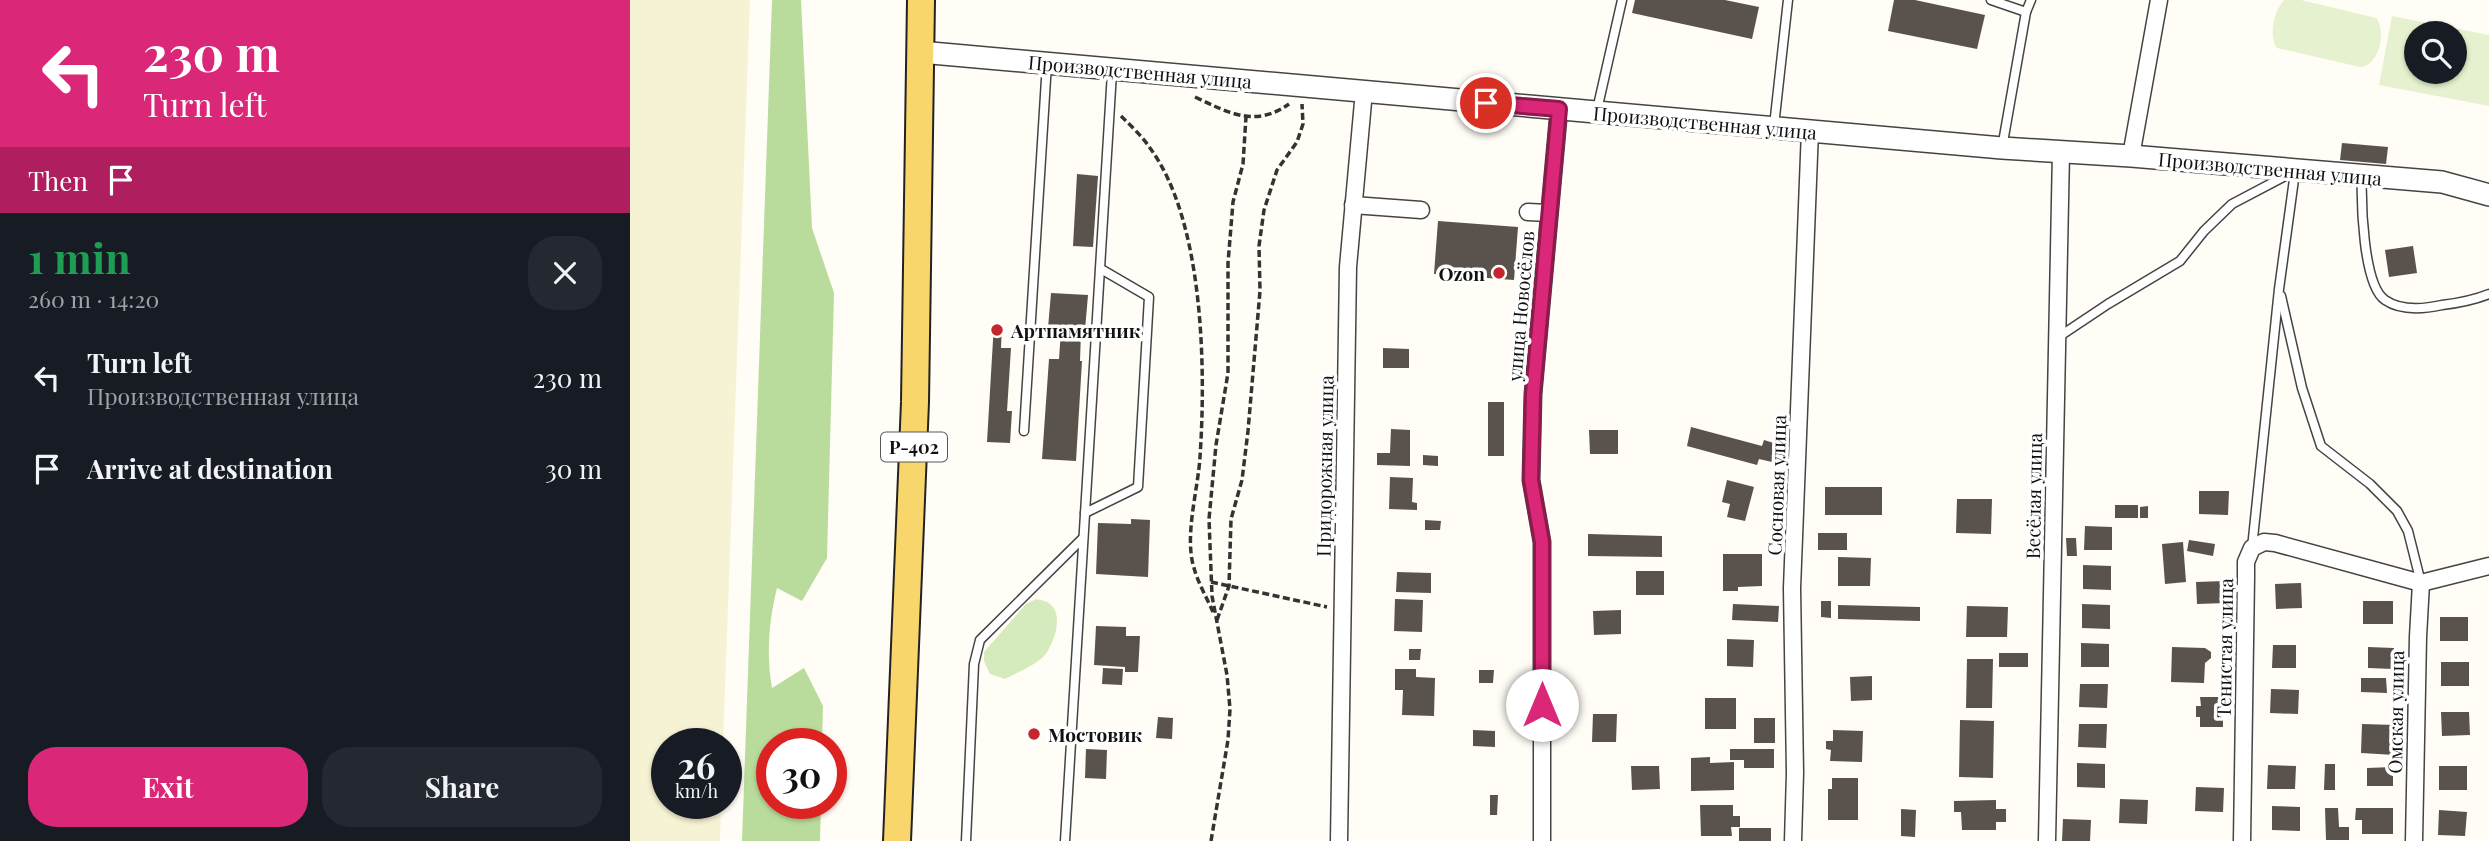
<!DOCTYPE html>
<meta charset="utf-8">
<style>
body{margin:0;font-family:"Playfair Display",serif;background:#242831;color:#f1f3f6;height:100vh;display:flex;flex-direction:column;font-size:26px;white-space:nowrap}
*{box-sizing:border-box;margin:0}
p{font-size:23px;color:#9ea1a6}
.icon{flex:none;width:38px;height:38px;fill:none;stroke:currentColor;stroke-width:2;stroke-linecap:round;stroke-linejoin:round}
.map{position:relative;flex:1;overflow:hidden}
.drawer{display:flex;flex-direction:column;background:#171b24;width:630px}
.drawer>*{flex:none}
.banner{background:#db2777;color:#fff;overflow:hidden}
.fabs{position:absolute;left:1774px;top:21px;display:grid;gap:14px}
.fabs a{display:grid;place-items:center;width:63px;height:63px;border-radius:50%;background:#171b24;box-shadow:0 2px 5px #0004;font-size:35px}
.speed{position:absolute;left:21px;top:728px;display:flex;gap:14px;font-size:35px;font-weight:700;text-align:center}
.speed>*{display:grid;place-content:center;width:91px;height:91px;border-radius:50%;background:#171b24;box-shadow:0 2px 5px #0004;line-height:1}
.speed small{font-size:18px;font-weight:400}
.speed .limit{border:10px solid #d22;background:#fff;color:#111}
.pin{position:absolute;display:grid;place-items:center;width:60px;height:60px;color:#fff;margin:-30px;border:4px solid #fff;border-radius:50%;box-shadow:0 2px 7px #0007}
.me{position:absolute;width:77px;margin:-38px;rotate:0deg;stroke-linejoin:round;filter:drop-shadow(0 0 5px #0008)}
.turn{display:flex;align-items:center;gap:24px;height:147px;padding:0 28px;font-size:32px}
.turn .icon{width:91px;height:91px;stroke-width:2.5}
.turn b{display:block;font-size:49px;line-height:60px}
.then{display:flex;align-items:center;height:66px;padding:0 28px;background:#0003;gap:14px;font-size:26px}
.round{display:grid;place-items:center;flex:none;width:74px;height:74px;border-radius:28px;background:#242831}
.summary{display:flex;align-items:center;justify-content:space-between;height:119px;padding:0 28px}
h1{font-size:42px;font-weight:700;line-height:52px;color:#1e9e55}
.primary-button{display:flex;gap:14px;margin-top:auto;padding:14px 28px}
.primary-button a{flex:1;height:80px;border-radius:28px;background:#db2777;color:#fff;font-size:28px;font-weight:700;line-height:80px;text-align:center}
.primary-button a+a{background:#242831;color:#f1f3f6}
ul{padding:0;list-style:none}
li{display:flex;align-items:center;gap:21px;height:91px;padding:0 28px}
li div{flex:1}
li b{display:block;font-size:26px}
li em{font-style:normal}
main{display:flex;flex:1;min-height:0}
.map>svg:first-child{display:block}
.farmland{fill:#f6f3d4}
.green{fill:#d5ebbd}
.forest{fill:#b9dc9c}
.pitch{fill:#e6f2cf;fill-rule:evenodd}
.building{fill:#5a524d}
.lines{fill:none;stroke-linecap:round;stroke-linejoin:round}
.service-casing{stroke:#444;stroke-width:11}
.minor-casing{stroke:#444;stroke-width:19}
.tertiary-casing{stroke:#444;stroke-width:24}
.primary-casing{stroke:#222;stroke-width:30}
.path{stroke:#333;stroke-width:3.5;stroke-dasharray:7 3.5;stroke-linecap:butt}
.service{stroke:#fff;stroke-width:8}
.minor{stroke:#fff;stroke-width:16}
.tertiary{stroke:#fff;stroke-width:21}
.primary{stroke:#f9d66b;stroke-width:26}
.route-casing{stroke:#8e194d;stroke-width:18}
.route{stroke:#db2777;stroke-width:12}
.poi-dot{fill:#c4262e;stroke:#fff;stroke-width:2.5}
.labels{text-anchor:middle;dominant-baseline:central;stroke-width:7;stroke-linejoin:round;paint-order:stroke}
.shield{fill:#fff;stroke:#585858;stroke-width:2}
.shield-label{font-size:18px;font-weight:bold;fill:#111}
.street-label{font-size:19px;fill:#111;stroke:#fff}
.poi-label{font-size:19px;font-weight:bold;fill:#111;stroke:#fff;text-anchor:start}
</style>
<main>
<section class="drawer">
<div class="banner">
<div class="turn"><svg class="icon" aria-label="left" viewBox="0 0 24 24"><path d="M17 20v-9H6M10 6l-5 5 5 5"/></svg><div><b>230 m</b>Turn left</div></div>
<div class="then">Then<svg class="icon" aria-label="arrive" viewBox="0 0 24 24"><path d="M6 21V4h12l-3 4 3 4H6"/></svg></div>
</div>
<div class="summary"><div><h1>1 min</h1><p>260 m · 14:20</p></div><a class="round"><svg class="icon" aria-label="close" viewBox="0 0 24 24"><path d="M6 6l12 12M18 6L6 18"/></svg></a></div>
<ul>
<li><svg class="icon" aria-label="left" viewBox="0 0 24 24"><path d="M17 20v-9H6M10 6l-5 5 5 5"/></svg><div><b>Turn left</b><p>Производственная улица</p></div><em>230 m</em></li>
<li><svg class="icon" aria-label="arrive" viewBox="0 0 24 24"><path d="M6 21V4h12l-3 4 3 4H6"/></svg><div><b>Arrive at destination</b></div><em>30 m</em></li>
</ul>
<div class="primary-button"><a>Exit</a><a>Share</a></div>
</section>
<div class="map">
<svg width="1859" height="841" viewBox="0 0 1859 841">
<rect width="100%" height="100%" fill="#fffdf5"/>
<path class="farmland" d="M0,0h120l-27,744h-56v59h54l-1,38h-90z"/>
<path class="green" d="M406,599c5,1 12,2 15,6 13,11 2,41 -7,51 -10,10 -26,16 -39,23l-15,-5 -6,-13v-9l42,-48z"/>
<path class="forest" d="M142,0h29l11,228 22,65 -7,265 -25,43 -25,-13c-8,32 -11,67 -5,100l32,-20 19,38 -1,38h-50v59h49l-1,38h-78z"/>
<g class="pitch">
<path d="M1654,0h17l75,18c11,13 3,48 -16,49l-83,-19c-9,-12 -3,-37 7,-48z"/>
<path d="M1762,16l97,19v71l-110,-21zM1787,33h38v39h-38z"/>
</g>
<g class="building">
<path d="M1005,0h90l34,7 -7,32 -120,-26z"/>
<path d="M1264,0h21l70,15 -8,34 -89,-18z"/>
<path d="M1712,143l46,4 -2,17 -46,-4z"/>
<path d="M447,174l21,2 -5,71 -20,-1z"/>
<path d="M808,221l80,6 -4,53 -80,-6z"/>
<path d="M1783,246l4,27 -28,4 -4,-27z"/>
<path d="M421,293l37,2 -3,35 -37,-2z"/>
<path d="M364,323l8,1 -1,24h10l-4,63h5l-2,32 -23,-1z"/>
<path d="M431,330l20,1 -1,30h2l-6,100 -34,-2 7,-100h10z"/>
<path d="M753,348l26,1v19h-26z"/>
<rect x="858" y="402" width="16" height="54"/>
<path d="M1061,427l71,19 2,-6 13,4 -5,18 -13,-3 -2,6 -70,-19z"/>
<path d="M761,429l19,1v36l-33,-1v-12h13z"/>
<path d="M959,430h29v24h-28z"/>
<path d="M793,455l15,1v10l-15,-1z"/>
<path d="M760,477l23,1 -1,24 5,1v7l-28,-1z"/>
<path d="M1097,480l27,7 -9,34 -18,-4 3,-13 -8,-2z"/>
<rect x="1195" y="487" width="57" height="28"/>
<path d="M1569,491h30l-1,24 -29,-1z"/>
<path d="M1327,499h35l-1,35 -35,-1z"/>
<rect x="1485" y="505" width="23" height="13"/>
<path d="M1518,506v12h-8v-11z"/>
<path d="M501,519l19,1 -2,57 -52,-3 2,-51 33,1z"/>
<path d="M795,520l16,1 -1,9h-15z"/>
<path d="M1455,526l27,1v23h-28z"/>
<rect x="1188" y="533" width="29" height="17"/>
<path d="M958,534l74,2v21l-74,-1z"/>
<path d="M1436,538h10l1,18h-10z"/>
<path d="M1559,540l26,4 -2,12 -26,-5z"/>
<path d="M1553,542l3,40 -21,2 -3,-40z"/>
<path d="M1093,554h39v32l-24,1v4h-15z"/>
<path d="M1208,557l33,1 -1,28h-32z"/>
<path d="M1453,565l28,1v24l-28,-1z"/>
<rect x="1006" y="571" width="28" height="24"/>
<path d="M767,572l34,1v20l-35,-1z"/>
<path d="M1595,581l1,22 -29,1 -1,-22z"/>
<path d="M1671,583l1,25 -26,1 -1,-25z"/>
<path d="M765,599l28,1 -1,32 -28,-1z"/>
<path d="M1191,601h10v17l-10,-1z"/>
<rect x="1733" y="601" width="30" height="23"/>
<path d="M1103,604l46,2 -1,16 -46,-2z"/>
<path d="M1452,604l28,1v24l-28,-1z"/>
<path d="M1208,605l82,2v14l-82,-2z"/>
<path d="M1337,606l41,1 -1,30h-41z"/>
<path d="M991,610v24l-27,1 -1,-24z"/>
<rect x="1810" y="617" width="28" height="24"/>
<path d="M466,626l30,1v9h14l-2,36h-13v-5l-31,-2z"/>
<path d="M1097,639l27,1 -1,27 -26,-1z"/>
<path d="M1451,643l28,1v23h-28z"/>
<path d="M1643,645h23v23h-24z"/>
<path d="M1542,647l33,1 6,4v6l-6,5 -1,20 -33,-1z"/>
<path d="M1738,647l26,1 -1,21 -25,-1z"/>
<path d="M779,649h12l-1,11h-11z"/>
<rect x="1369" y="653" width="29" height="14"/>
<path d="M1337,659h26l-1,49h-26z"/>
<rect x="1811" y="662" width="28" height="24"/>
<path d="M473,668l20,1 -1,16 -20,-1z"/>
<path d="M765,669h21v8l19,1 -1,38 -32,-1 1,-25h-8z"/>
<path d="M849,670h15l-1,13h-14z"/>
<path d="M1242,676v24l-21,1 -1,-24z"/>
<path d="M1731,678h25l1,15 -26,-1z"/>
<path d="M1450,684h28l-1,24 -28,-1z"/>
<path d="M1641,689l28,1 -1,24 -28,-1z"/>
<path d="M1570,697h23v30h-23v-10h-4v-11h5z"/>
<rect x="1075" y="698" width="31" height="31"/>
<path d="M1811,712h28l1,23 -28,1z"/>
<path d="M963,714h24l-1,28h-24z"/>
<path d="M528,717l15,1 -1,21 -16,-1z"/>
<rect x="1124" y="718" width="21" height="25"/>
<path d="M1330,720l34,1 -1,57 -34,-1z"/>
<path d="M1449,724h28l-1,24 -28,-1z"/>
<path d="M1732,724l34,1 -1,30 -34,-2z"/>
<path d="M843,730l22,1v16l-22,-1z"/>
<path d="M1203,730l30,1 -1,31 -32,-1 1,-11 -5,-1v-8h7z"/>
<path d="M456,749l21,1 -1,29 -21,-1z"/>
<path d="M1100,749h44v19h-30v-8h-14z"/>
<path d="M1080,757v6l24,-1v28l-43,1v-33z"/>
<path d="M1447,763l28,1v24l-28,-1z"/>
<path d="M1695,764h10v26h-11z"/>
<path d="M1638,765l28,1 -1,23h-28z"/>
<path d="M1001,766h28l1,23 -28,1z"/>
<rect x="1809" y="766" width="28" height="24"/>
<path d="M1763,767v19h-26v-18z"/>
<path d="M1202,778h26v42h-30v-31h4z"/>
<path d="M1566,787l28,1 -1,24 -28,-1z"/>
<path d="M860,795h8l-1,20h-7z"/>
<path d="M1490,799l28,1 -1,24 -28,-1z"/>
<path d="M1366,800v9h10v13h-10v8h-34l-1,-18h-7v-11z"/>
<path d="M1070,805h33v11h7v11h-9l1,9h-31z"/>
<path d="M1642,806l28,1v24l-28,-1z"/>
<path d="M1695,808h13l1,19h10v13h-23z"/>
<path d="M1726,808h37v26h-31v-14h-7z"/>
<path d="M1271,809l15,1 -1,27 -14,-1z"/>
<path d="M1809,810l28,2 -2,24 -27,-1z"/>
<path d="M1433,819l28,1 -1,21h-28z"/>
<rect x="1109" y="828" width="32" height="13"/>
</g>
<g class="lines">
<g class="service-casing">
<g id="service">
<path d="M1361,0l35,12 -24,136"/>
<path d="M1396,12l5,-12"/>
<path d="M967,110l25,-110"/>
<path d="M1144,126l14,-126"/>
<path d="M1732,175c-1,27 1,110 23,125 16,11 39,9 57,5 17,-2 32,-5 47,-11"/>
<path d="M1651,296l21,92 19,58 49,38 27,27 11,20 13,52"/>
<path d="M1427,338l51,-34 72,-43 24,-30 28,-27 55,-29"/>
<path d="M394,431l23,-368"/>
<path d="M455,513l53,-26 11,-190 -48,-28"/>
<path d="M1622,548l27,-259 16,-117"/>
<path d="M336,841l8,-177 6,-24 103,-102"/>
<path d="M435,841l47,-769"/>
</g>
</g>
<g class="minor-casing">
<g id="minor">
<path d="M1501,156l28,-156"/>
<path d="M723,205l68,5"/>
<path d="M898,212l21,1"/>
<path d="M709,841l9,-574 16,-176"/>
<path d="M912,841v-299l-11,-62 2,-86 26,-285"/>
<path d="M1163,841l2,-68 -3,-185 18,-458"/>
<path d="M1417,841l14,-689"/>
<path d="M1612,841l4,-264v-15l6,-14 12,-6 11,1 146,40 68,-17"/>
<path d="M1784,841l4,-204 3,-54"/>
</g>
</g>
<g class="tertiary-casing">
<path id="tertiary" d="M290,52l1082,96 129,8 311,26 47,13"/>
</g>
<g class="primary-casing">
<path id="primary" d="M267,841l18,-439 6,-402"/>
</g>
<g class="path">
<path d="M565,97c34,16 60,31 94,7"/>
<path d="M491,116c10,10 21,20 29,32 54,73 56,221 50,309 -2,33 -16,79 -6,111 4,15 13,30 19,44"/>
<path d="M581,582l116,25"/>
<path d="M587,620l12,-34 2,-67 11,-39 6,-49 12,-140 -1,-45 5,-36 13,-40 20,-28 6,-18 -1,-20"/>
<path d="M581,841l17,-101 2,-31 -3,-34 -15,-79 -3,-77 7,-74 12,-72v-110l5,-61 10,-38 3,-47"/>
</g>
<use href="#service" class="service"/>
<use href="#minor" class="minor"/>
<use href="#tertiary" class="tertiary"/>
<use href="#primary" class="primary"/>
</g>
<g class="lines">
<g class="route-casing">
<path id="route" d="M856,103l73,6 -26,285 -2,86 11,62v163"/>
</g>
<use href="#route" class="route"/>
</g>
<g class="poi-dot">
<circle cx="869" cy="273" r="7"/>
<circle cx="367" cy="330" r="7"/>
<circle cx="404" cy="734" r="7"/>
</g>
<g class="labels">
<rect class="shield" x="251" y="432.5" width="66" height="29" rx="5"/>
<g class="shield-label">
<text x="284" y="447">Р-402</text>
</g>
<g class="street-label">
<text transform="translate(510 71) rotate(5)">Производственная улица</text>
<text transform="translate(1075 122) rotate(5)">Производственная улица</text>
<text transform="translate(1640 168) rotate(5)">Производственная улица</text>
<text transform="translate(890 306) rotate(-85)">улица Новосёлов</text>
<text transform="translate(694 466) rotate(-89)">Придорожная улица</text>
<text transform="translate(1146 485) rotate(-88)">Сосновая улица</text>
<text transform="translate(1403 496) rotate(-89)">Весёлая улица</text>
<text transform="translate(1594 648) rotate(-89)">Тенистая улица</text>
<text transform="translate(1765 712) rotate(-89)">Омская улица</text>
</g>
<g class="poi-label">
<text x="855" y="273" text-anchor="end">Ozon</text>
<text x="381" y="330">Артпамятник</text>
<text x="418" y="734">Мостовик</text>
</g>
</g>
</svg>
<div class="fabs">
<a><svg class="icon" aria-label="search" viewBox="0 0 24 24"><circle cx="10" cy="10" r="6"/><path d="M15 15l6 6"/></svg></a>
</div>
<div class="speed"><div>26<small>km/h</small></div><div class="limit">30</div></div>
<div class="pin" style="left:856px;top:103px;background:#d93025"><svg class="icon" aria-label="arrive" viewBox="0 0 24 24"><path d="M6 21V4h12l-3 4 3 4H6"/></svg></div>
<svg class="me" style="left:912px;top:705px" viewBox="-20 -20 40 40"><circle r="19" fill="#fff"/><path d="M0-13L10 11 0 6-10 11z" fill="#db2777"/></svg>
</div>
</main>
